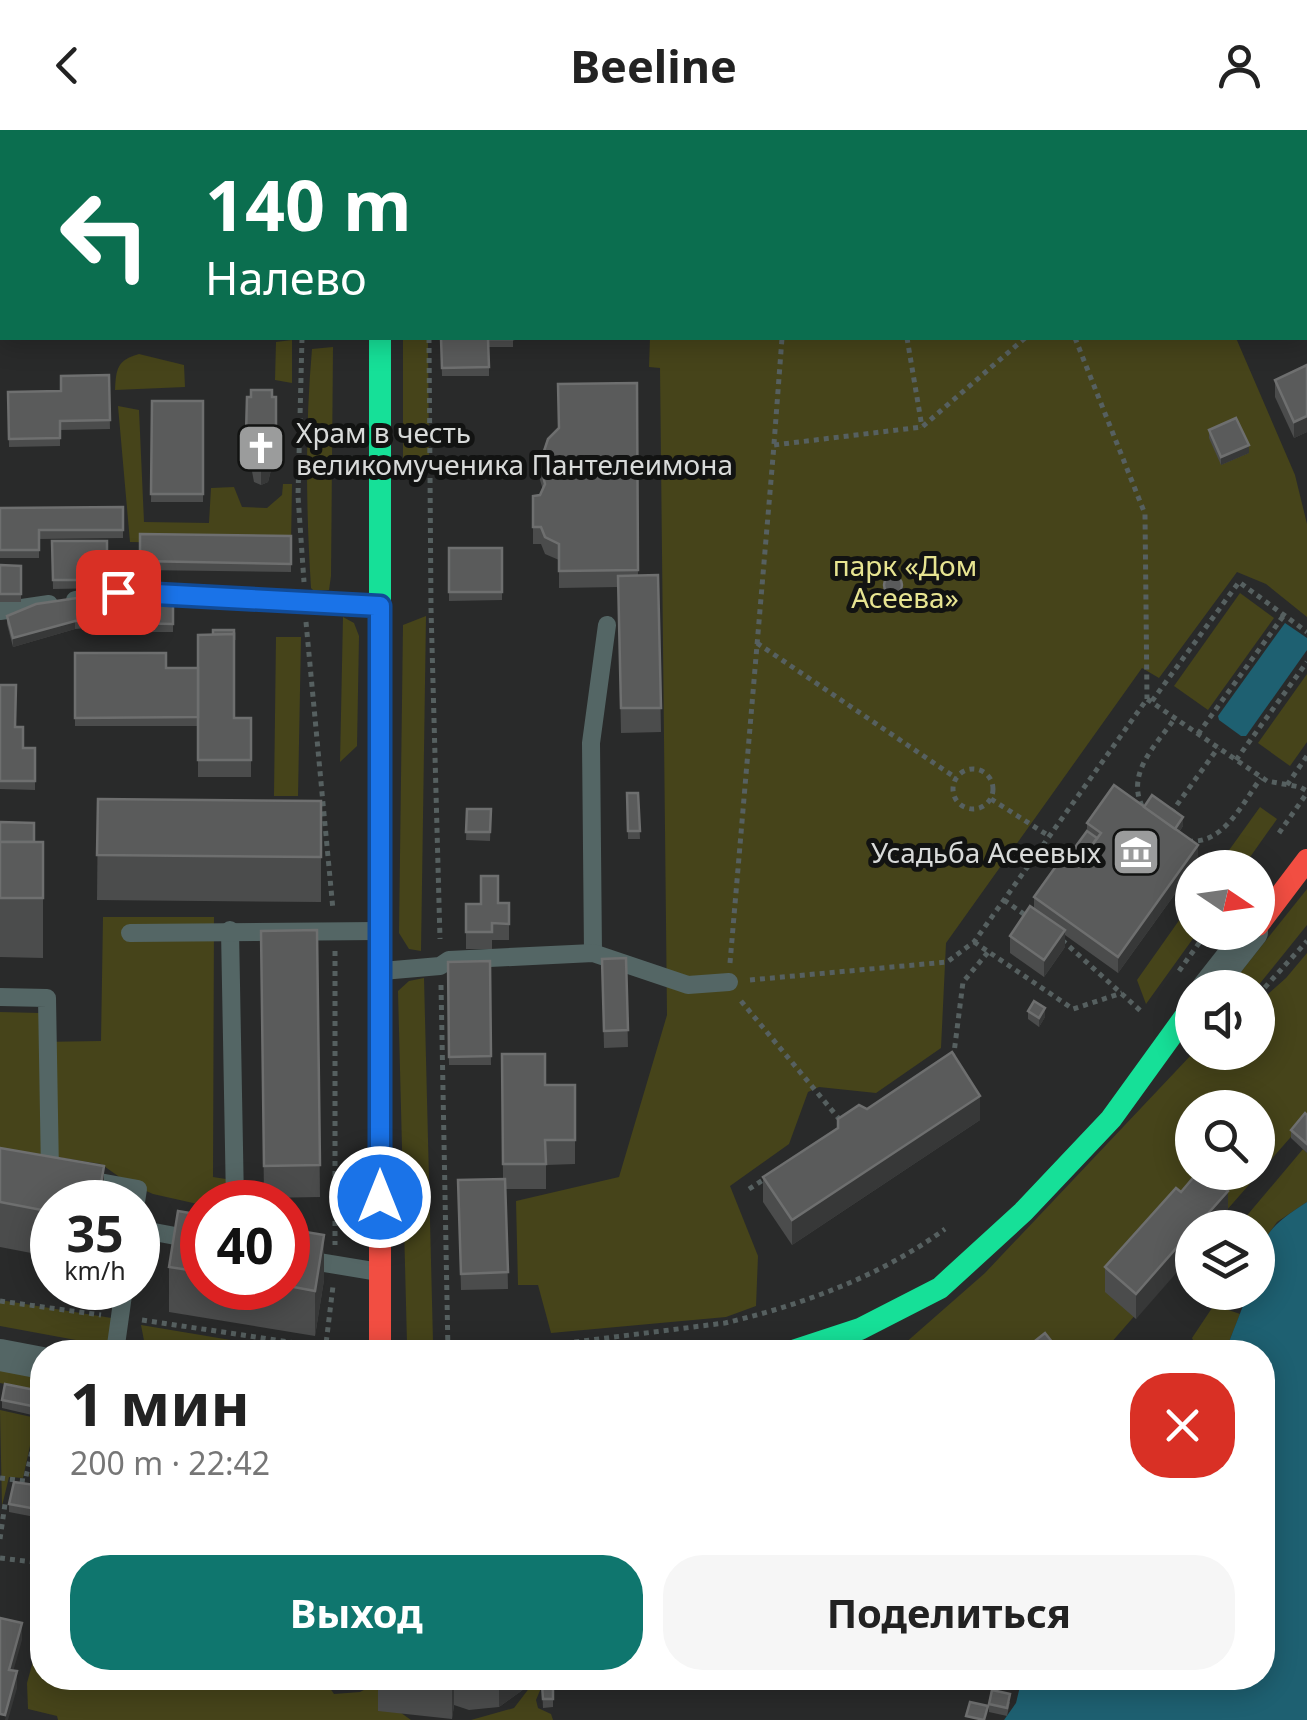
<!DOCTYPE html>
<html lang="ru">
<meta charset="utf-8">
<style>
body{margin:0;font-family:"Noto Sans",sans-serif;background:#f6f6f6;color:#222;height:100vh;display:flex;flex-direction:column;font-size:38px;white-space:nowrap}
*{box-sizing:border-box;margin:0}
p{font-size:32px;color:#767676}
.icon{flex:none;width:55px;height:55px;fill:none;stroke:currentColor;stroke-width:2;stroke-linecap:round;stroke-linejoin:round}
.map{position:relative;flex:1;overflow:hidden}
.details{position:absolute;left:30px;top:1210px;width:1245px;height:350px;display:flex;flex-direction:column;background:#fff;border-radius:40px;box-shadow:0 5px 25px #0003}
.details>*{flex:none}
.top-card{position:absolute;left:0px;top:0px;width:1308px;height:210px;box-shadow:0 5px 25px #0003;background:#0b6e4f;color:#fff;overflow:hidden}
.needle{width:65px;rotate:103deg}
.controls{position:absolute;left:1175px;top:720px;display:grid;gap:20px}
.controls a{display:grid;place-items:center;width:100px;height:100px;border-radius:50%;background:#fff;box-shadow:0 5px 25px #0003;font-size:50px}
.speed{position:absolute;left:30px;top:1050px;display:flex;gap:20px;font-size:50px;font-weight:700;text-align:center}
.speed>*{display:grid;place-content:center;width:130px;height:130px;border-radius:50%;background:#fff;box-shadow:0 5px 25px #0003;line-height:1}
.speed small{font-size:25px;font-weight:400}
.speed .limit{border:15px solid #d22;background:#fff;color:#111}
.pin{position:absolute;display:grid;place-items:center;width:85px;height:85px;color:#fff;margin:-42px;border-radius:20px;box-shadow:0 5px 15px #0006}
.me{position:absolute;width:110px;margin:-55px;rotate:0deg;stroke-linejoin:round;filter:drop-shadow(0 0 8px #0008)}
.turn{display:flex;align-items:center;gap:35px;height:210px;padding:0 40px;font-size:45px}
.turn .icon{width:130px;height:130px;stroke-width:2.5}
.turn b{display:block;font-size:70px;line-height:85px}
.round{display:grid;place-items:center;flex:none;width:105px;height:105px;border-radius:40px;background:#f6f6f6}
.summary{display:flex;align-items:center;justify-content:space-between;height:170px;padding:0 40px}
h1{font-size:60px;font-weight:700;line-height:75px}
.action{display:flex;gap:20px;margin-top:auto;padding:20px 40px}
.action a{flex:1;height:115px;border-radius:40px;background:#0f766e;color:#fff;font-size:40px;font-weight:700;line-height:115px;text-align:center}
.action a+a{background:#f6f6f6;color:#222}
header{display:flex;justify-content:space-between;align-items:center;height:130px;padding:0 40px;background:#fff;font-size:45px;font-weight:700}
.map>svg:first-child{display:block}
.green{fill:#46441a;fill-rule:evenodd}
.water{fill:#1e6071}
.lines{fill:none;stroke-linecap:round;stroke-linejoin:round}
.path{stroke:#566060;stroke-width:5;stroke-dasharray:5 5;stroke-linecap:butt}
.lane{stroke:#546665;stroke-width:18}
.street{stroke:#546665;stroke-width:32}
.fast{stroke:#16e098;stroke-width:22}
.jam{stroke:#f24e42;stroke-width:22}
.wall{fill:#4b4c4c}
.shaded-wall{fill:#373838}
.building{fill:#5a5b5b;stroke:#6e6f6f;stroke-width:2.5}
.route-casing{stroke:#114b97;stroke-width:25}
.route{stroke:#1a73e8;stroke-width:18}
.labels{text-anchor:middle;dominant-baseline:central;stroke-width:10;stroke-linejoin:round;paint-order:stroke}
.poi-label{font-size:28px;fill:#d8dad9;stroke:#121312;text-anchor:start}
.park-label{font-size:28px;fill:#e7e491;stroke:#121312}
</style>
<header><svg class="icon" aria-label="back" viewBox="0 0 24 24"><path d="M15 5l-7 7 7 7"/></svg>Beeline<svg class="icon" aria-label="person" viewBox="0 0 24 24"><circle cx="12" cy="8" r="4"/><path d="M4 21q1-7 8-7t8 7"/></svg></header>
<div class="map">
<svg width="1307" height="1590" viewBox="0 0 1307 1590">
<rect width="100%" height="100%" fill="#292a2a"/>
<g class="green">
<path d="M652,0h494l1,2h-495z"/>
<path d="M403,208h25l1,123 -5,12 -7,2 -12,-6 -2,-6z"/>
<path d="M650,208h586l59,137 12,49v93l-41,-33 -29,-12 -78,106 -17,-10 -196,275 -5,105 -65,45 -57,-6 -11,5 -19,52 -59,42 28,70 -2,50 -30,11 -175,16 -13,-48h-20l-2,-84 103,-24 48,-162 -7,-647 -11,-1z"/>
<path d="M292,210v43l-17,-3 1,-38z"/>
<path d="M333,217l-2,229 -2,14 -15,1 -3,-3c-5,-80 -6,-160 1,-239z"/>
<path d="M139,224l45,11 1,22 -70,3c1,-21 2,-30 24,-36z"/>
<path d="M118,276l21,4 5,112 65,1 2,-35 23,-1 8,20 25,1 15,-13 1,-11h9l-1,61 -161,-3z"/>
<path d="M1240,463l34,25 -66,92 -34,-24z"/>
<path d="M426,486l-5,335 -12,-2 -10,-16 4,-308z"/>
<path d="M343,487l11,6 5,13 -2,110 -17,16z"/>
<path d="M276,507h25l-3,159h-24z"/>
<path d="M1307,544v68l-17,24 -32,-23z"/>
<path d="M1260,677l17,12 -34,48h-26z"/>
<path d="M1307,759v36l-50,62 -29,1z"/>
<path d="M1192,772v30l5,1 -51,71 -9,-24z"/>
<path d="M103,787h111l-1,260 45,7v18h-56v3l-49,-11 -25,-11 -27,-19 -101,-16v-136l39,1v29l62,-1z"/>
<path d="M1307,823v170l-3,-1 -92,105 -20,1v22l-89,102h-208l90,-79 208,-220 65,-1v-49l28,-25zM1192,978h66v64h-66z"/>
<path d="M424,848l9,364 -26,1 -9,-352 11,-10z"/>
<path d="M1303,1019l4,4v49l-30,20 -10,14 -23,-17z"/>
<path d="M0,1170l124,20 -5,28 -119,-22z"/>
<path d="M1214,1175l26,9 -15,38h-26l-7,-14z"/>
<path d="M141,1195l162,27h-153l-4,-1z"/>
<path d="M0,1238l42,8v15l-42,-8z"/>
<path d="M0,1280l36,8 -13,60 -14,-1 -7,29z"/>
<path d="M42,1290v68l-13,-12z"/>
<path d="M42,1498v50h281l11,16 26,-2 17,-9 8,6 2,14 24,17h-353l-1,-4 -29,-7 -1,-26z"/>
<path d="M537,1548h15v9l-11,1 -5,12 2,8 13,6 2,6h-82l43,-12z"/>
</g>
<g class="water">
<path d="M1285,493l22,15v12l-61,86h-5l-22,-16 -1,-4z"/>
<path d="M1307,1072v518h-303l12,-17 6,-25h240v-326h-37l23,-59 10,-1c0,-52 4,-61 49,-90z"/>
</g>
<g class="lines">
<g class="path">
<path d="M428,0v2"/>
<path d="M871,0l1,2"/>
<path d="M983,0l1,2"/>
<path d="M327,2v-2"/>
<path d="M794,2v-2"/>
<path d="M302,208l-4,158 6,86"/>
<path d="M429,208l2,271 9,330"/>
<path d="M907,208l15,89"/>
<path d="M1075,208l70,176 2,185"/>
<path d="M774,314l8,-106"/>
<path d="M306,492l27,288"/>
<path d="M757,513l199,135"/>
<path d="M1152,571l87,-119 68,50"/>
<path d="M1198,604l86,-119"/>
<path d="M1236,630l71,-98"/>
<circle cx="973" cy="659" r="20"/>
<path d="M1287,655l20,-29"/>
<path d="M991,669l58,37"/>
<path d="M1142,676c-16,-34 15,-62 33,-88"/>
<path d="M1171,683l47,-65"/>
<path d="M1279,703l28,-40"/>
<path d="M1188,711c36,4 55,-39 73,-63"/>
<path d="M1004,770l24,17"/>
<path d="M1062,810l81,73"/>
<path d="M974,812l99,67 49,-16"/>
<path d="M335,821v294"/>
<path d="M730,833l44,-518 148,-18 103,-89"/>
<path d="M1179,841l28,-39"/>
<path d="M750,850l197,-18 27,-20 173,-243 120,82 33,6 7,4"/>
<path d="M441,855l7,367"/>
<path d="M1258,865l49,-54"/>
<path d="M741,871l99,119"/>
<path d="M950,926l4,-3 9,-71 26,-31"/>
<path d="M749,1059l17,-11"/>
<path d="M0,1171l101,14"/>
<path d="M142,1190l201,30"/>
<path d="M325,1222l8,-66"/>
<path d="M495,1222l230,-29c77,-18 156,-47 220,-94"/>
<path d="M0,1348l25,3 17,-73"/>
<path d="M0,1409l5,-35"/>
<path d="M0,1428l42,5"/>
</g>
<g class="lane">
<path d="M273,2v-2"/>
<path d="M0,168h2"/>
<path d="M75,470l43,-8 260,13"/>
<path d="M0,481l49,-7"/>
<path d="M230,800l5,272"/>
<path d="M130,803l248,-2"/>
<path d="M593,823l-2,-210 16,-118"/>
<path d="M382,841l58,-5 9,-6 144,-7 95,32 41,-3"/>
<path d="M0,867l47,1 3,175"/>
<path d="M83,1049l55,10 -2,13"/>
<path d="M138,1099l64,12"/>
<path d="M288,1127l91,15"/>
<path d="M115,1222l9,-64"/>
</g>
<g class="street">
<path d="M379,0v2"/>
<path d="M1208,858l44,-56"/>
<path d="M0,1225l42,8"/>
</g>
<g class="fast">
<path d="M380,208v396"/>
<path d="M790,1222l70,-23 80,-41 83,-76 88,-93 81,-112"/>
</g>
<g class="jam">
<path d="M380,604v618"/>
<path d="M1258,795l49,-65"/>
</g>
</g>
<g class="wall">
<path d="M1307,27v119l-2,-5v-48l2,-1 -2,-5v-59z"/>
<path d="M441,208h72v9h-24v29h-47z"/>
<path d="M1307,235v67l-13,6 -19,-41v-17z"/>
<path d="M109,245l1,54 -50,1v16l-51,1 -1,-55 53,-1z"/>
<path d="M637,253l1,192h20l3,157 -40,1 -3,-146 -59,1v-28l-14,-6 -4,-10h-8v-48l7,-1 3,-5 -3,-10v-17z"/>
<path d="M247,267h29v69h-4l-4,16 -7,3 -7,-3 -3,-16h-5z"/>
<path d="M152,271h51v101h-52z"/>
<path d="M1209,300l40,23 -28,12 -12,-27z"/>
<path d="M123,377v31l-84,1v19h-39v-50z"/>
<path d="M140,404l151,2v36l-151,-2z"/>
<path d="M52,411h55v47l-54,1z"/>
<path d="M449,418h53v52l-53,1z"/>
<path d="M0,435l21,1v36h-21z"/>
<path d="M883,453l20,11 -3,7 -6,2 -10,-4z"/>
<rect x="127" y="464" width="46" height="38"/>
<path d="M7,486l93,3v8l-25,2 -62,18 -6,-23z"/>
<path d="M75,523l159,65h17v59h-53v-60v9h-123z"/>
<path d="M0,555l23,63h12v42l-35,-1z"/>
<path d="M627,663h11l2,46h-12z"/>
<path d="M98,669l223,2v101l-224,-2z"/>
<path d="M1144,677l39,19 -4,6 19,30 -80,111 -53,-38v12l-21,30 -34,-24v-17l24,-27v-12l34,-40 19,-26v-8z"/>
<path d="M467,679h24l-1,32 -24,-1z"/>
<path d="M0,692l34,20h9v116l-43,-1z"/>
<path d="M498,773h11v37h-17v9h-26v-45z"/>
<path d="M317,800l3,267 -56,1 -3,-267z"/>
<path d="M626,828l2,89 -24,1 -2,-89z"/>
<path d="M490,831l1,104h-42l-1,-103z"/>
<path d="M1028,881l17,6 -6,10 -11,-8z"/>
<path d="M502,924l43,31h30v79l-29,1v24h-40l2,100 -47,1 -3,-110 45,-1z"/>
<path d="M867,979l113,11 -188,125 -29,-43v-25z"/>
<path d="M1307,985v38l-16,-15v-8z"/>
<path d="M0,1018l104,54h-52v55l-52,-10z"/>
<path d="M1181,1062l47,24 -11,12h-25l-56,91 -31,-27v-25z"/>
<path d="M202,1085v73h86v-59l36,51 -9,56 -146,-24v-45z"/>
<path d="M35,1269l-3,16 -30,-7v-8z"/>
<path d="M42,1356v63l-6,-1 4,-30 -31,-6v-8z"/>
<path d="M325,1548h29l-2,10 -27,-6z"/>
<path d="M378,1548h152l-6,11 -25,18 -30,3 -15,-5 -2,14 -74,-8z"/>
<path d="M553,1554v23l-10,1 -1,-23z"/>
<path d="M1010,1572l-3,14 -18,-4v-8z"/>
</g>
<g class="shaded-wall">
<path d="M1307,286v16l-13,6v-16z"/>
<path d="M272,304v32l-4,16 -7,3v-32z"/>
<path d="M1249,315v8l-28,12v-8z"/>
<path d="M903,455v9l-3,7 -6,2v-8z"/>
<path d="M75,491v8l-62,18v-9z"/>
<path d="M1183,687v9l-12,17v-9z"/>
<path d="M1198,715v17l-80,111v-16z"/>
<path d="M1065,800v17l-21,30v-17z"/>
<path d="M1045,878v9l-6,10v-9z"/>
<path d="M980,966v24l-188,125v-25z"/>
<path d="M104,1036v36h-6z"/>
<path d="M1228,1061v25l-11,12h-22z"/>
<path d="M1192,1100v25l-56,64v-25z"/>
<path d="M324,1105v45l-9,56v-45z"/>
<path d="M22,1493v17l-13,46v-16z"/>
<path d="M17,1541v17l-9,32h-3z"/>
<path d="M454,1548v27l-2,14v-32z"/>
<path d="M499,1548h31l-6,11 -25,18z"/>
</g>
<g class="building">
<rect x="138" y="0" width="69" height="2"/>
<path d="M557,0h30l-30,2z"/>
<path d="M604,0v2h-39z"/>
<path d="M1307,27v49l-2,-6v-42z"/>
<path d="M1307,92v37l-2,-4v-32z"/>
<path d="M441,208h72v1h-25l1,28 -47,1z"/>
<path d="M1307,235v51l-13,6 -19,-42z"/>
<path d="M109,245l1,45 -50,1v17l-51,1 -1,-47 53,-1v-15z"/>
<path d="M637,253l1,187 -79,1v-27l-14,-7 -4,-10h-8v-31l7,-1 5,-11 -5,-21 8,-24 11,-11 -1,-44z"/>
<path d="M251,260h21v7h4v37h-4l-4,16 -7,3 -7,-3 -3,-16h-5l1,-37h4z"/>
<path d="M152,271h51v93h-52z"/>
<path d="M1236,288l13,27 -28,12 -12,-27z"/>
<path d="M123,377v23h-84v20h-39v-42z"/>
<path d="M140,404l151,2v28l-151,-3z"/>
<path d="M52,411h55v39h-54z"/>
<rect x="449" y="418" width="53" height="44"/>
<path d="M0,435l21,1v28h-21z"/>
<path d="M658,445l3,133h-40l-3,-132z"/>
<circle cx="893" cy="455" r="9"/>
<path d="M127,464h46v30l-46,-1z"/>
<path d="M98,465l2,24 -25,2 -62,17 -6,-22 29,-12z"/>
<path d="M213,500h21v10v-6l-21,1z"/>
<path d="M234,504v84h17v42h-53v-125z"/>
<path d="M75,523h91v15h32v49l-123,1z"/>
<path d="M0,555h16l-1,42h8v21h12v33h-35z"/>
<path d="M1114,655l84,60 -80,112 -84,-60 30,-42 14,9 15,-20 8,-11 -14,-10z"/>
<path d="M627,663h11l2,38h-12z"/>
<path d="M1152,665l31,22 -8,12 -31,-22z"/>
<path d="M98,669l223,2v56l-224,-2z"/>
<path d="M467,679h24l-1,23h-24z"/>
<path d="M0,692l34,1v19h-34z"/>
<path d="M1087,701l10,7 -19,26 -10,-7z"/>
<rect x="0" y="712" width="43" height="56"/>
<path d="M481,746h17v27h11v21l-17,-1v9h-26v-28h15z"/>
<path d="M1030,776l35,24 -21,30 -34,-24z"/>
<path d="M317,800l3,235 -56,1 -3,-235z"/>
<path d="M626,828l2,72 -24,1 -2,-72z"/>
<path d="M490,831l1,95 -42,1 -1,-95z"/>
<path d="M1034,871l11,7 -6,10 -11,-7z"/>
<path d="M952,922l28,44 -188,124 -29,-43 75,-49v-9l21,-14 8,4z"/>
<path d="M502,924h43v31h30v55h-30l1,24h-43z"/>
<path d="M1224,964l16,14h-28z"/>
<path d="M1305,983l2,2v29l-16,-14z"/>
<path d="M0,1018l104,18 -6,36h-46v10l-52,-10z"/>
<path d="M1198,1042h9l21,19 -33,37h-3v2l-56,64 -31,-27 71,-79 5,4z"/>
<path d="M505,1049l3,93 -47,2 -3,-94z"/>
<path d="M178,1081l24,4v57l-33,-5z"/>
<path d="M288,1099l36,6 -9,56 -27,-5z"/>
<path d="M1045,1203l15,19h-39z"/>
<path d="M5,1254l30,6 -3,16 -30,-6z"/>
<path d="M14,1352l28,4v55l-6,-1 6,-30 -33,-6z"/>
<path d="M0,1488l22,5 -13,47 8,1 -12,44 -5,-1z"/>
<path d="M378,1548h75l-1,9 -74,-8z"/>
<path d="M553,1554v15h-10l-1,-14z"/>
<path d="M992,1560l18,4 -3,14 -18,-4z"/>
<path d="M970,1572l18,4 -4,14 -18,-4z"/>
</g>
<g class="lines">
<g class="route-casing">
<path id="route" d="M118,462l262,14v591"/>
</g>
<use href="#route" class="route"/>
</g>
<defs>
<g id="church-square" transform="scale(2.5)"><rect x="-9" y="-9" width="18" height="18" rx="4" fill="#9b9c9c" stroke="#121312"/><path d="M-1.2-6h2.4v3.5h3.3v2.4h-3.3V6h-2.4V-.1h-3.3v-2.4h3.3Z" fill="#fff"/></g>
<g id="museum-square" transform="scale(2.5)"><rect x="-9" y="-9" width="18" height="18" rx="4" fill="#9b9c9c" stroke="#121312"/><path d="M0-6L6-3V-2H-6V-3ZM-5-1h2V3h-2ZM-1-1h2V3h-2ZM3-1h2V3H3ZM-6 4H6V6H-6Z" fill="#fff"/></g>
</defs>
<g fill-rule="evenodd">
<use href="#church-square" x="261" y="318"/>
<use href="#museum-square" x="1136" y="722"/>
</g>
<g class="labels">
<g class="poi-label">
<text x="296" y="302">Храм в честь<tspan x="296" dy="32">великомученика Пантелеимона</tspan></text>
<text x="1101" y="722" text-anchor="end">Усадьба Асеевых</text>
</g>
<g class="park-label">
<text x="905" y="435">парк «Дом<tspan x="905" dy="32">Асеева»</tspan></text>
</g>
</g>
</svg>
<div class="controls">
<a><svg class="needle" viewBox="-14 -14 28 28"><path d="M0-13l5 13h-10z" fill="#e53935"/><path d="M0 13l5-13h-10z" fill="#767676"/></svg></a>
<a><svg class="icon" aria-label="sound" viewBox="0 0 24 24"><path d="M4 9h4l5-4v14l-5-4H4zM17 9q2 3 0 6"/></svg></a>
<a><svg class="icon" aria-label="search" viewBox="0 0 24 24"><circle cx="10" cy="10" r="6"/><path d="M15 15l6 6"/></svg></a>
<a><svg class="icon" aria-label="layers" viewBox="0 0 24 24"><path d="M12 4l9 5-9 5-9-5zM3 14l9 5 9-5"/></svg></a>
</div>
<div class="speed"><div>35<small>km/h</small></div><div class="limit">40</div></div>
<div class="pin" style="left:118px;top:462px;background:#d93025"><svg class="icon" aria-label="arrive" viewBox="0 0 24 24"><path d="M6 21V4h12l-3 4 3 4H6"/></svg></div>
<svg class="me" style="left:380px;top:1067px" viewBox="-20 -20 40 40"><circle r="17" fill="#1a73e8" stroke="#fff" stroke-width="3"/><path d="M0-11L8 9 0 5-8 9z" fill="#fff"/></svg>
<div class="top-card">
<div class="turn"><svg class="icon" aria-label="left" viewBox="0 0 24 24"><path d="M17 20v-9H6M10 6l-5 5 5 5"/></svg><div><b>140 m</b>Налево</div></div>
</div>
<section class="details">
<div class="summary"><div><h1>1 мин</h1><p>200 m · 22:42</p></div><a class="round" style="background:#d93025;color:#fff"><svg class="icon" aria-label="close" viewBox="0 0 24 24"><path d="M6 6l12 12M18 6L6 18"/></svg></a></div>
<div class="action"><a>Выход</a><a>Поделиться</a></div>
</section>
</div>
